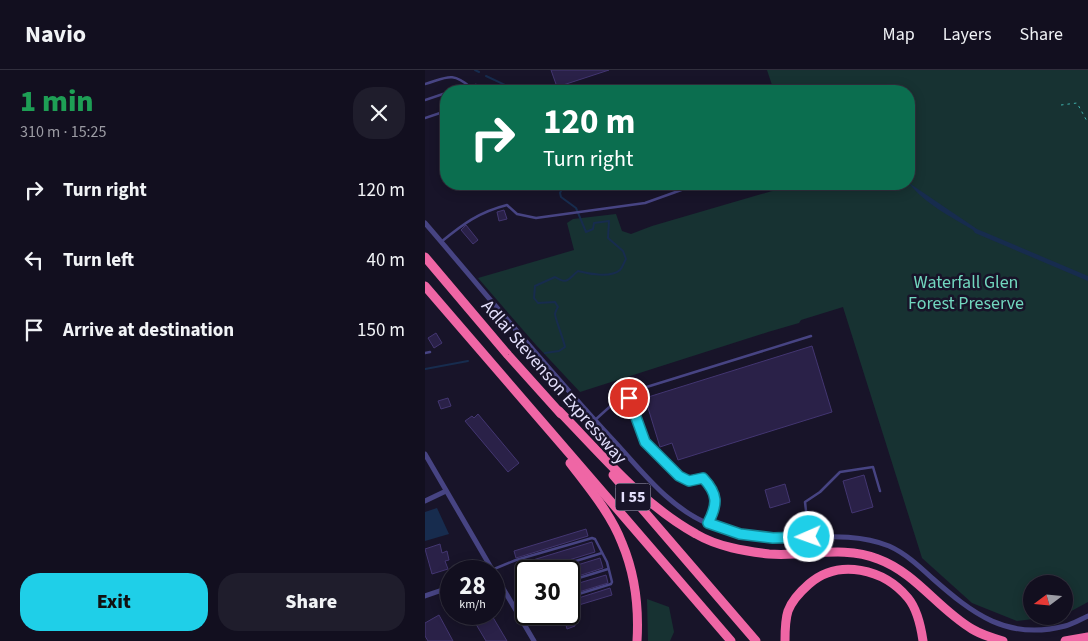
<!DOCTYPE html>
<meta charset="utf-8">
<style>
body{margin:0;font-family:"Source Sans 3",sans-serif;background:#1f1d2c;color:#f1f3f6;height:100vh;display:flex;flex-direction:column;font-size:19px;white-space:nowrap}
*{box-sizing:border-box;margin:0}
p{font-size:16px;color:#9c9ca4}
.icon{flex:none;width:28px;height:28px;fill:none;stroke:currentColor;stroke-width:2;stroke-linecap:round;stroke-linejoin:round}
.map{position:relative;flex:1;overflow:hidden}
.panel{display:flex;flex-direction:column;background:#120f1f;width:425px}
.panel>*{flex:none}
.banner{position:absolute;left:15px;top:15px;width:475px;height:105px;border-radius:20px;box-shadow:0 2px 12px #0003,0 0 0 1px #312f3d;background:#0b6e4f;color:#fff;overflow:hidden}
.needle{width:32px;rotate:254deg}
.fabs{position:absolute;left:598px;top:505px;display:grid;gap:10px}
.fabs a{display:grid;place-items:center;width:50px;height:50px;border-radius:50%;background:#120f1f;box-shadow:0 2px 12px #0003,0 0 0 1px #312f3d;font-size:25px}
.speed{position:absolute;left:15px;top:490px;display:flex;gap:10px;font-size:25px;font-weight:700;text-align:center}
.speed>*{display:grid;place-content:center;width:65px;height:65px;border-radius:50%;background:#120f1f;box-shadow:0 2px 12px #0003,0 0 0 1px #312f3d;line-height:1}
.speed small{font-size:12px;font-weight:400}
.speed .limit{border:2px solid #111;border-radius:8px;background:#fff;color:#111}
.pin{position:absolute;display:grid;place-items:center;width:42px;height:42px;color:#fff;margin:-21px;border:2px solid #fff;border-radius:50%;box-shadow:0 1px 5px #0007}
.me{position:absolute;width:55px;margin:-28px;rotate:268deg;stroke-linejoin:round;filter:drop-shadow(0 0 4px #0008)}
.turn{display:flex;align-items:center;gap:18px;height:105px;padding:0 20px;font-size:22px}
.turn .icon{width:65px;height:65px;stroke-width:2.5}
.turn b{display:block;font-size:35px;line-height:42px}
.round{display:grid;place-items:center;flex:none;width:52px;height:52px;border-radius:20px;background:#1f1d2c}
.summary{display:flex;align-items:center;justify-content:space-between;height:85px;padding:0 20px}
h1{font-size:30px;font-weight:800;line-height:38px;color:#1e9e55}
.cta{display:flex;gap:10px;margin-top:auto;padding:10px 20px}
.cta a{flex:1;height:58px;border-radius:20px;background:#1fcfe8;color:#111;font-size:20px;font-weight:800;line-height:58px;text-align:center}
.cta a+a{background:#1f1d2c;color:#f1f3f6}
ul{padding:0;list-style:none}
li{display:flex;align-items:center;gap:15px;height:70px;padding:0 20px}
li div{flex:1}
li b{display:block;font-size:19px}
li em{font-style:normal}
header{display:flex;align-items:center;gap:30px;box-sizing:border-box;height:70px;padding:0 25px;background:#120f1f;border-bottom:1px solid #312f3d}
header strong{font-size:24px}
nav{display:flex;gap:28px;margin-inline-start:auto;font-size:18px}
main{display:flex;flex:1;min-height:0}
.map>svg:first-child{display:block}
.green{fill:#173232}
.water{fill:#172c4e}
.lines{fill:none;stroke-linecap:round;stroke-linejoin:round}
.stream{stroke:#172c4e;stroke-width:2}
.building{fill:#2a2148;stroke:#433671}
.path{stroke:#3eb1ac;stroke-width:1;stroke-dasharray:2.5 4;stroke-linecap:butt}
.service{stroke:#474483;stroke-width:2.5}
.minor{stroke:#474483;stroke-width:5}
.motorway{stroke:#ef66a5;stroke-width:9}
.route-casing{stroke:#148797;stroke-width:12}
.route{stroke:#1fcfe8;stroke-width:9}
.labels{text-anchor:middle;dominant-baseline:central;stroke-width:5;stroke-linejoin:round;paint-order:stroke}
.shield{fill:#181429;stroke:#a6a2bd;stroke-width:1}
.shield-label{font-size:16px;font-weight:bold;fill:#e3dffc}
.park-label{font-size:18px;fill:#71d6be;stroke:#181429}
.street-label{font-size:18px;fill:#e3dffc;stroke:#181429}
</style>
<header>
<strong>Navio</strong>
<nav><a>Map</a><a>Layers</a><a>Share</a></nav>
</header>
<main>
<section class="panel">
<div class="summary"><div><h1>1 min</h1><p>310 m · 15:25</p></div><a class="round"><svg class="icon" aria-label="close" viewBox="0 0 24 24"><path d="M6 6l12 12M18 6L6 18"/></svg></a></div>
<ul>
<li><svg class="icon" aria-label="right" viewBox="0 0 24 24"><path d="M7 20v-9h11M14 6l5 5-5 5"/></svg><div><b>Turn right</b></div><em>120 m</em></li>
<li><svg class="icon" aria-label="left" viewBox="0 0 24 24"><path d="M17 20v-9H6M10 6l-5 5 5 5"/></svg><div><b>Turn left</b></div><em>40 m</em></li>
<li><svg class="icon" aria-label="arrive" viewBox="0 0 24 24"><path d="M6 21V4h12l-3 4 3 4H6"/></svg><div><b>Arrive at destination</b></div><em>150 m</em></li>
</ul>
<div class="cta"><a>Exit</a><a>Share</a></div>
</section>
<div class="map">
<svg width="663" height="571" viewBox="0 0 663 571">
<rect width="100%" height="100%" fill="#181429"/>
<g class="green">
<path d="M342,0h321v532l-24,13v-31h-33v32h27l-41,5 -45,-18 -50,-45 -79,-251 -42,13 -2,3 -31,9 -188,60 -44,-47 -58,-67 96,-28 -7,-27 6,-4 43,-5 6,17 9,3 21,-8 144,-42h113v-93h-135z"/>
<path d="M222,529l22,8 5,25 -4,9h-22z"/>
</g>
<g class="water">
<path d="M484,113l68,46 111,47v5l-113,-48 -2,-3c-22,-13 -49,-27 -64,-47z"/>
<path d="M12,438l12,26 -24,7v-29z"/>
</g>
<g class="lines">
<g class="stream">
<path d="M50,0l4,2"/>
<path d="M61,6l32,15"/>
<path d="M120,283l14,-2 6,-4c-1,-6 -10,-29 -10,-33 0,-1 2,-6 3,-7l-3,-5 -17,1 -4,-5 1,-12 20,-9c13,8 13,2 23,-6 11,3 33,7 42,-1 3,-3 4,-8 6,-11l-3,-8 -15,-13 1,-17 -15,2 -1,6 -7,3 -10,-24 -15,-11 -1,-4 4,-9"/>
<path d="M0,299l43,-8"/>
</g>
</g>
<g class="building">
<path d="M126,0h58l-52,17z"/>
<path d="M79,140l3,9 -8,2 -2,-9z"/>
<path d="M41,155l12,15 -5,4 -12,-14z"/>
<path d="M11,263l6,10 -8,5 -6,-10z"/>
<path d="M387,276l20,66 -154,48 -6,-17 -12,4 -15,-49z"/>
<path d="M23,328l3,8 -10,3 -3,-8z"/>
<path d="M53,344l41,49 -11,9 -43,-51 7,-5 2,2z"/>
<path d="M439,405l9,32 -21,6 -9,-32z"/>
<path d="M360,414l5,18 -20,6 -5,-18z"/>
<path d="M161,459l2,7 -72,22 -2,-7z"/>
<path d="M167,472l3,10 -62,19h-7v2l-3,-10z"/>
<path d="M15,474l2,9 5,-2 2,9 -4,1 3,8 -16,5 -7,-25z"/>
<path d="M175,488l3,10 -34,11v-8h-11z"/>
<path d="M181,505l2,8 -39,12v-9z"/>
<path d="M185,518l2,7 -43,13v-7z"/>
<path d="M45,544h21l16,27h-21z"/>
<path d="M14,545l14,26h-25l-3,-5v-13z"/>
<path d="M148,548l2,8 -8,3 -2,-8z"/>
</g>
<g class="lines">
<path class="path" d="M636,35l16,-2 11,20"/>
<g class="service">
<path d="M0,14c21,-6 27,-13 45,3"/>
<path d="M28,21l23,-6 7,6"/>
<path d="M0,30l21,-7"/>
<path d="M0,48l21,-7"/>
<path d="M16,172c22,-18 38,-30 66,-37l10,9 19,4 109,-15 53,-19"/>
<path d="M0,283l5,-1"/>
<path d="M199,324l187,-58"/>
<path d="M170,350l29,-26 7,8 14,40 34,34 10,5 14,-2c15,15 15,25 5,44"/>
<path d="M384,467l-4,-35 15,-10 20,-20 33,-5 7,24"/>
<path d="M69,499l22,-9 76,-22 3,1 12,23 5,20 -1,2 -42,13"/>
<path d="M118,501l59,-18"/>
<path d="M101,507v6"/>
<path d="M144,511l39,-12"/>
</g>
<g class="minor">
<path d="M0,153c62,72 123,147 188,217 28,30 56,68 96,84 21,8 42,14 65,14 38,1 78,-7 115,8 16,7 30,20 43,32 41,36 75,63 133,48 8,-2 16,-7 23,-10"/>
<path d="M0,384l68,117"/>
<path d="M0,431l21,-10"/>
<path d="M69,503l40,68"/>
<path d="M0,526l26,-9"/>
</g>
<g class="motorway">
<path d="M0,187l83,98 53,59"/>
<path d="M0,216l306,355"/>
<path d="M134,341c43,44 83,93 137,123 22,13 49,17 73,20 36,3 75,-9 109,5 38,14 60,50 94,70 10,6 20,9 31,12"/>
<path d="M145,393c19,25 41,51 52,80 13,31 17,65 15,98"/>
<path d="M188,405l143,166"/>
<path d="M360,571c0,-10 0,-21 3,-30 4,-11 13,-20 21,-27 30,-26 75,-15 99,14 9,11 13,29 15,43"/>
<path d="M640,571l23,-4"/>
</g>
</g>
<g class="lines">
<g class="route-casing">
<path id="route" d="M204,328l16,44 34,34 10,5 14,-3c15,16 15,26 5,45l32,11 33,4 36,-1"/>
</g>
<use href="#route" class="route"/>
</g>
<g class="labels">
<rect class="shield" x="190.5" y="413.5" width="35" height="27" rx="4"/>
<g class="shield-label">
<text x="208" y="427">I 55</text>
</g>
<g class="park-label">
<text x="541" y="212">Waterfall Glen<tspan x="541" dy="21">Forest Preserve</tspan></text>
</g>
<g class="street-label">
<text transform="translate(129 312) rotate(49)">Adlai Stevenson Expressway</text>
</g>
</g>
</svg>
<div class="fabs">
<a><svg class="needle" viewBox="-14 -14 28 28"><path d="M0-13l5 13h-10z" fill="#e53935"/><path d="M0 13l5-13h-10z" fill="#9c9ca4"/></svg></a>
</div>
<div class="speed"><div>28<small>km/h</small></div><div class="limit">30</div></div>
<div class="pin" style="left:204px;top:328px;background:#d93025"><svg class="icon" aria-label="arrive" viewBox="0 0 24 24"><path d="M6 21V4h12l-3 4 3 4H6"/></svg></div>
<svg class="me" style="left:384px;top:467px" viewBox="-20 -20 40 40"><circle r="17" fill="#1fcfe8" stroke="#fff" stroke-width="3"/><path d="M0-11L8 9 0 5-8 9z" fill="#fff"/></svg>
<div class="banner">
<div class="turn"><svg class="icon" aria-label="right" viewBox="0 0 24 24"><path d="M7 20v-9h11M14 6l5 5-5 5"/></svg><div><b>120 m</b>Turn right</div></div>
</div>
</div>
</main>
